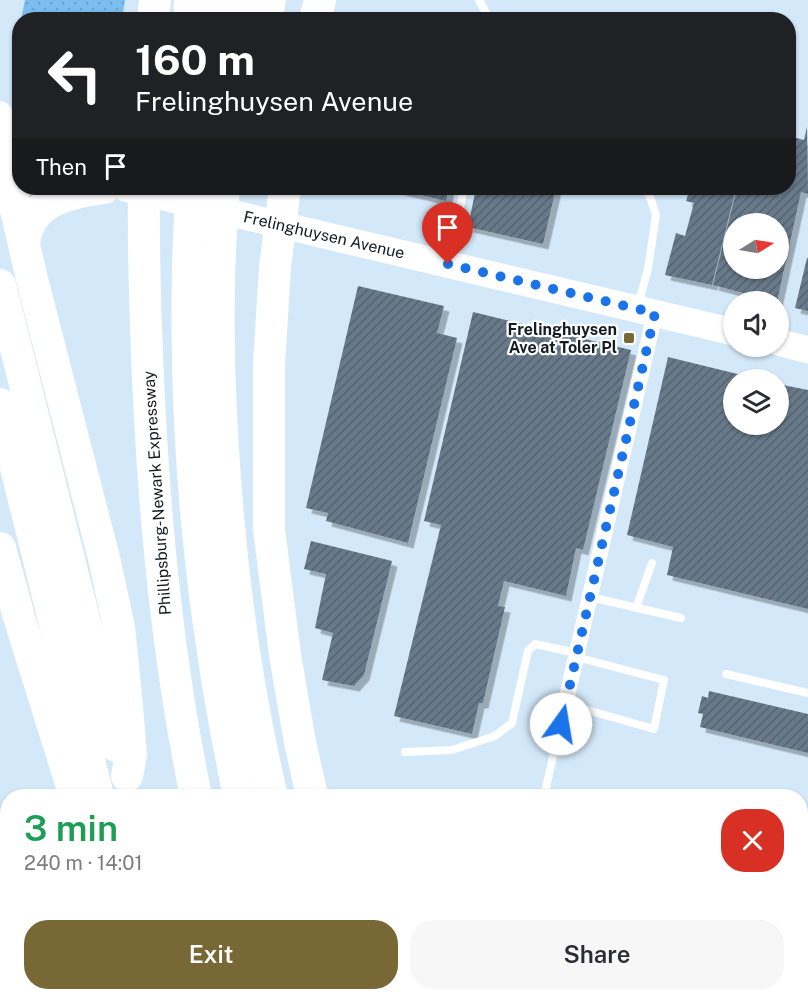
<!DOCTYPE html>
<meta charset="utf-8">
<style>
body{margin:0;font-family:"Public Sans",sans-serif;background:#f7f7f7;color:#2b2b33;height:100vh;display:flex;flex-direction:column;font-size:22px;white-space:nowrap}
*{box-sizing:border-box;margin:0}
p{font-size:20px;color:#7c7c81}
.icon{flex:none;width:33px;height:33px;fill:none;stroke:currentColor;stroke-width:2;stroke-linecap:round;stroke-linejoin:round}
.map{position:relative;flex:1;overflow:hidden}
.side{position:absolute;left:0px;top:789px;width:808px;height:212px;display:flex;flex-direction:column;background:#fff;border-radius:24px 24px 0 0;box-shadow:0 2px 4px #0004}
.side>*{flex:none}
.banner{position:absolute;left:12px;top:12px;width:784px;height:183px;border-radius:24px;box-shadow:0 2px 4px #0004;background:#202124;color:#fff;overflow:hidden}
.needle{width:39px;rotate:79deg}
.controls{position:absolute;left:723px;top:213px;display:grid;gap:12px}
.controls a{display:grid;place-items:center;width:66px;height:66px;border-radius:50%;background:#fff;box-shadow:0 2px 4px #0004;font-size:30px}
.pin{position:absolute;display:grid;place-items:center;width:51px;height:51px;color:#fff;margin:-62px -26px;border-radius:50% 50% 50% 0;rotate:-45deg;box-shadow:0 0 6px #0007}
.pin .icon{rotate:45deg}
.me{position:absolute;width:66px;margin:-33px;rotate:13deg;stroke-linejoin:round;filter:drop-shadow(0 0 4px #0008)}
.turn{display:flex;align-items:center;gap:21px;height:126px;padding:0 24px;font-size:27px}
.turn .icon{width:78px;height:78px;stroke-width:2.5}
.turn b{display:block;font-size:42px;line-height:51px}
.then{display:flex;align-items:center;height:57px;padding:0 24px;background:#0003;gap:12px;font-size:22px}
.round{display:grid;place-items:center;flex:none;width:63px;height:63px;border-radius:24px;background:#f7f7f7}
.overview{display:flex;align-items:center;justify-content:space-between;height:102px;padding:0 24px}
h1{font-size:36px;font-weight:600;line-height:45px;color:#1e9e55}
.action{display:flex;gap:12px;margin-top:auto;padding:12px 24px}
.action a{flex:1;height:69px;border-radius:24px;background:#786836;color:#fff;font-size:24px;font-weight:600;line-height:69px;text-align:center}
.action a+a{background:#f7f7f7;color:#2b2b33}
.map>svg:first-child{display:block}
.grass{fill:url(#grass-dots)}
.building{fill:url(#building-hatch);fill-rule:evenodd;filter:url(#shadow)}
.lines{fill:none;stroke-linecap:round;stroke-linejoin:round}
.lane{stroke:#fff;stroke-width:8}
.street{stroke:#fff;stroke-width:16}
.secondary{stroke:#fff;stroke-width:24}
.primary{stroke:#fff;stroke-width:27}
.highway{stroke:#fff;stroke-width:32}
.rail{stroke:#7a8995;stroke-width:4.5;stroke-dasharray:10 10;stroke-linecap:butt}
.route{stroke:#1a73e8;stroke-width:10;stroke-dasharray:0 18}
.poi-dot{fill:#786836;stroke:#fff;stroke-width:2}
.labels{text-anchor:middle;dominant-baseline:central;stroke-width:4.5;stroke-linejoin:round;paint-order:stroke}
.street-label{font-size:16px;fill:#141b21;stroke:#fff}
.poi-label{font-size:16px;font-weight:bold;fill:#141b21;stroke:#fff;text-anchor:end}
</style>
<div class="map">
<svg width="808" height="1000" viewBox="0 0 808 1000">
<defs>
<pattern id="grass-dots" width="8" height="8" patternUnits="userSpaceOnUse" patternTransform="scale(1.5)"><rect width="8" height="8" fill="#7abdee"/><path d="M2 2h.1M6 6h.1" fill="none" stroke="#69a2cc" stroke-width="1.8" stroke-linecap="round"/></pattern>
<pattern id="building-hatch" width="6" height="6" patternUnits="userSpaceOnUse" patternTransform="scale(1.5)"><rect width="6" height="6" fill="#677a89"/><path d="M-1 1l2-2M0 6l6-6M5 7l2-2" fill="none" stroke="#546370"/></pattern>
<filter id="shadow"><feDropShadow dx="5.5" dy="5.5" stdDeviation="0" flood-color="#0004"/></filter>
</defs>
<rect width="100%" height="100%" fill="#d3e8f9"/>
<path class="grass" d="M25,0h100l-3,19h-101z"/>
<g class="building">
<path d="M807,127l1,67 -7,-2 -24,110 -64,-17 24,-97h52v-52l15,4zM734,224h44v44h-44z"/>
<path d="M392,188h57l-3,13z"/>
<path d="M476,188h80l-13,56 -75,-17z"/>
<path d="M690,188h46l-24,97 -47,-10 11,-42 9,3 9,-33 -8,-2z"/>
<path d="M807,258h1v53l-13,-3z"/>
<path d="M358,286l86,20 -7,27 20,5 -49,205 -82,-22 2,-8 -22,-5z"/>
<path d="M473,312l158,38 -48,200 -7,-2 -10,48 -62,-15 -6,25 7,1 -22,96h-4l-7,31 -78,-18 47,-191 -17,-4z"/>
<path d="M668,357l90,22 -24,1v44h44v-40l30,6v219l-141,-34 6,-28 -46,-12z"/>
<path d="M311,541l81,20 -28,114 -10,11 -32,-6 11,-47 -18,-5 11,-54 -22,-5z"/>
<path d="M709,691l99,23v39l-108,-26 3,-13 -5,-1 4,-17 6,2z"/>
</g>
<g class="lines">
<g class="lane">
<path d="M479,0l11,20"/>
<path d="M449,261l15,-73"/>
<path d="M638,305l10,-36 8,-54 -7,-21 -8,-6"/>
<path d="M590,597l91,21"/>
<path d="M636,608l16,-45"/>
<path d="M576,657l88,23 -10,49 -67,-19"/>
<path d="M726,674l82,19"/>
<path d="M405,752l47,-2 43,-14 17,-13 16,-72 7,-7 42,9"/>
<path d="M544,796l12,-52"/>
<path d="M801,885l7,2"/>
</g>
<path class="street" d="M556,744l99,-431"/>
<path class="secondary" d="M0,113l6,46"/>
<g class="primary">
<path d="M125,188l609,144"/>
<path d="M778,342l30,8"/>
</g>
<g class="highway">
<path d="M153,20l2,-20"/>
<path d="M189,20l1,-20"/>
<path d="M212,20l3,-20"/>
<path d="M242,20l2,-20"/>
<path d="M266,20l4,-20"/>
<path d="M315,20l5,-20"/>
<path d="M6,159l6,34 20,86 73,283 14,65 7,68 5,59 -4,22"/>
<path d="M144,188c-1,77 2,154 6,231 7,127 20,253 46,377"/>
<path d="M192,188c-5,58 -5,118 -4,176 3,146 21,290 51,432"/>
<path d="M224,188c-9,101 -6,202 2,303 8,103 22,205 46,305"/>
<path d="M285,188l-10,79 -6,98v164l16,126 15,87 12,54"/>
<path d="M24,244c4,-43 44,-51 80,-56"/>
<path d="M0,285l116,461"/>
<path d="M0,404l98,392"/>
<path d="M0,548l19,69 56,179"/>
<path d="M139,993l2,7"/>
<path d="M181,993l1,7"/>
<path d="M245,993l3,7"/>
<path d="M290,993l2,7"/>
<path d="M324,993l2,7"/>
<path d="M365,993l3,7"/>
</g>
<g class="rail">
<path d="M0,873l8,2"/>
<path d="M0,896l8,1"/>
<path d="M0,905l8,2"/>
<path d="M0,916l8,2"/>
<path d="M0,926l8,2"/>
<path d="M0,958l8,2"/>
<path d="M0,976l8,1"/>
<path d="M0,988l8,2"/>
<path d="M22,993l30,7"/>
<path d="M76,993l32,7"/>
<path d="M158,993l32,7"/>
<path d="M275,993l28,7"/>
<path d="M318,993l28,7"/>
<path d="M361,993l28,7"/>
<path d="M400,993l32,7"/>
<path d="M522,993l31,7"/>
</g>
</g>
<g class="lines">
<path class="route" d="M448,264l207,49 -94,411"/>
</g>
<rect class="poi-dot" x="623" y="332" width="12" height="12" rx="3"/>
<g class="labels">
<g class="street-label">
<text transform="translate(324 235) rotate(13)">Frelinghuysen Avenue</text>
<text transform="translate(157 493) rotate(-94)">Phillipsburg-Newark Expressway</text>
</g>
<g class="poi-label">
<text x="617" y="329">Frelinghuysen<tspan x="617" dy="18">Ave at Toler Pl</tspan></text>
</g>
</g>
</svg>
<div class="controls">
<a><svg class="needle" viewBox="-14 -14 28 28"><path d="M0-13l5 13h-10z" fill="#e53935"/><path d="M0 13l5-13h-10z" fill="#7c7c81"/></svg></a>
<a><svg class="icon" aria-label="sound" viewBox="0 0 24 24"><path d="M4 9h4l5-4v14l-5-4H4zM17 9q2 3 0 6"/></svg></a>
<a><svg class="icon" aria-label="layers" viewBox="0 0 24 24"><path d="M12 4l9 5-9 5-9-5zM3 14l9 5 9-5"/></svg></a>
</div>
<div class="pin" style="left:448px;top:264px;background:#d93025"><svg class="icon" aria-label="arrive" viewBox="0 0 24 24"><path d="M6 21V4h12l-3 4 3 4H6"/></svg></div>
<svg class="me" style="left:561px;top:724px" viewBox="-20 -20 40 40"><circle r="19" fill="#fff"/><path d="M0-13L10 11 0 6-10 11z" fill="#1a73e8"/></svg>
<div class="banner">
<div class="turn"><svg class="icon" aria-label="left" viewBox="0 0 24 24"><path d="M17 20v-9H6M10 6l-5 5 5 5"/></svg><div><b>160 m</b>Frelinghuysen Avenue</div></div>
<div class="then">Then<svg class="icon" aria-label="arrive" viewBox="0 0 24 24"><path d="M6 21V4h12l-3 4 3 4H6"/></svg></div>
</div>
<section class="side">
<div class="overview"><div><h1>3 min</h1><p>240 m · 14:01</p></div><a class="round" style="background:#d93025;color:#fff"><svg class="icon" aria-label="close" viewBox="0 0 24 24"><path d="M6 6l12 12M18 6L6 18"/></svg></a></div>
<div class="action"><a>Exit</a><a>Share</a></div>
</section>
</div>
